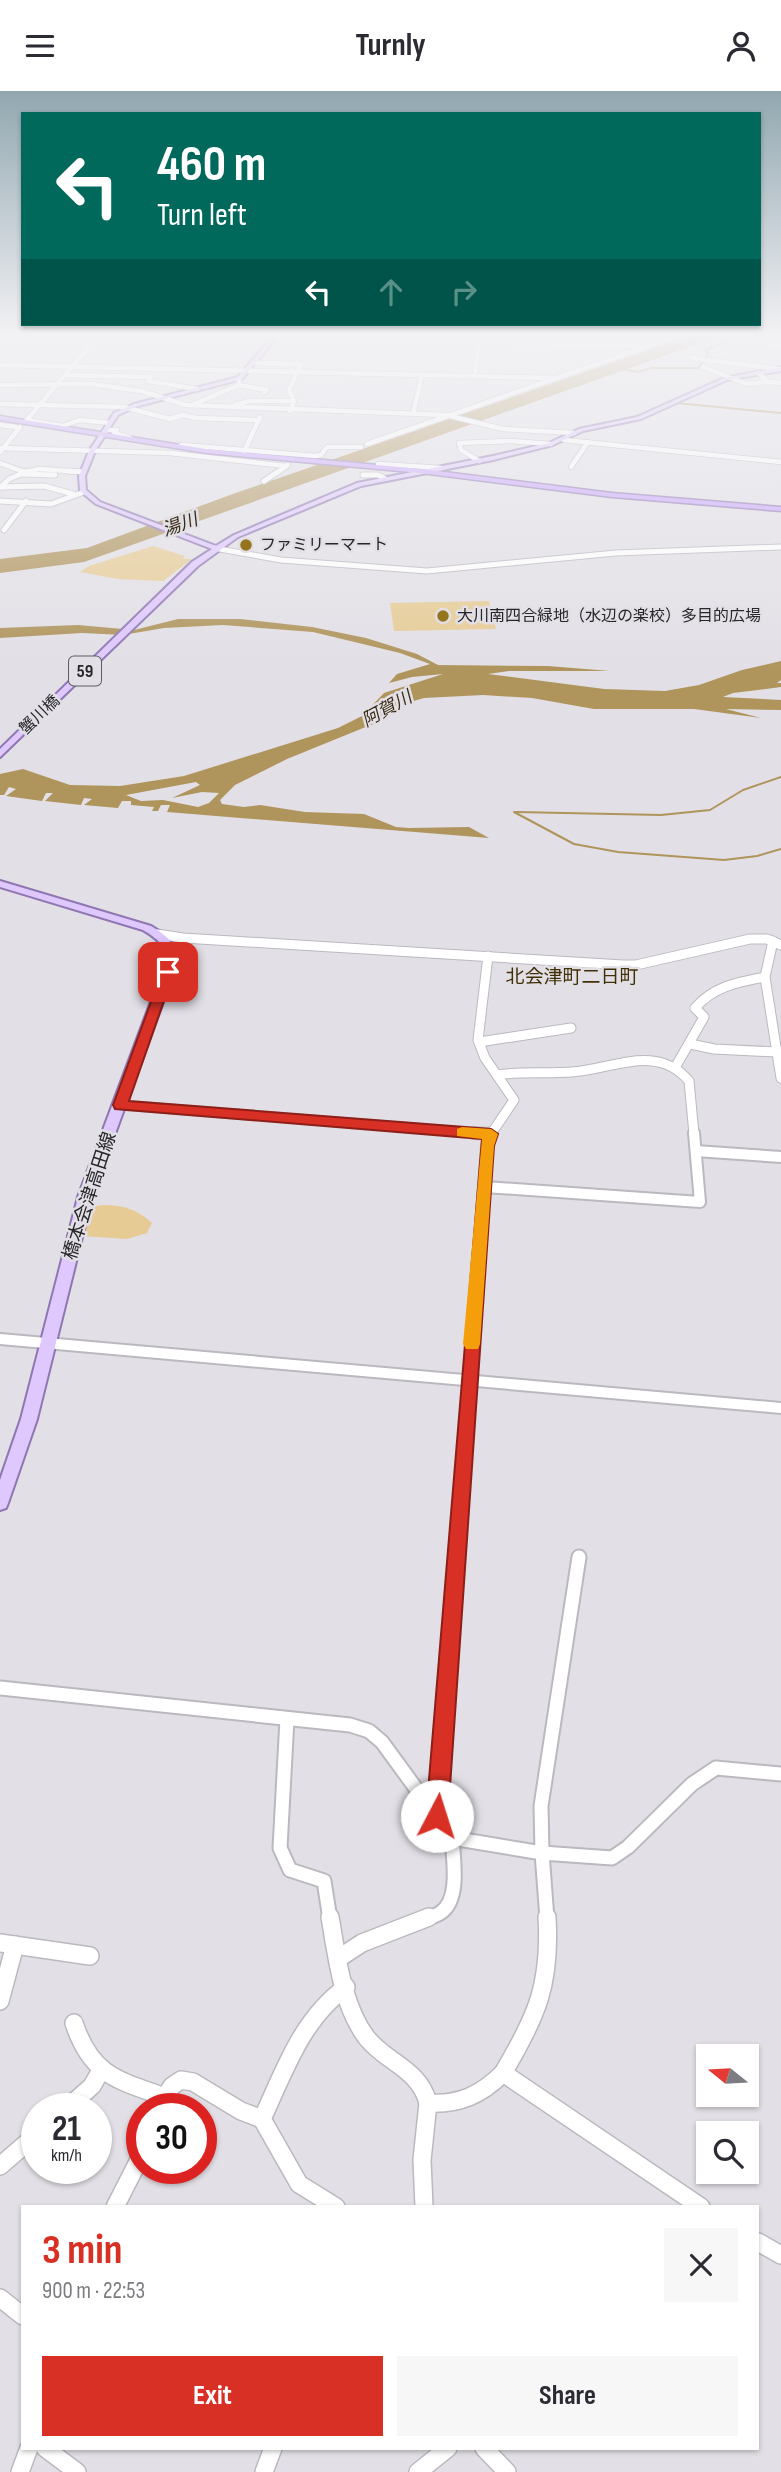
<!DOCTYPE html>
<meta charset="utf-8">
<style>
body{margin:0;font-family:"Sofia Sans Condensed","Noto Sans JP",sans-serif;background:#f7f7f7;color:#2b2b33;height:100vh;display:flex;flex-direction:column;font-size:26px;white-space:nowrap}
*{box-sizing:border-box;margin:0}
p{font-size:23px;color:#7c7c81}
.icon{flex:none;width:38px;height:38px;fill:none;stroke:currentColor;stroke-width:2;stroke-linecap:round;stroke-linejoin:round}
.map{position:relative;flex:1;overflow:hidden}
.side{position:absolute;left:21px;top:2114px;width:738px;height:245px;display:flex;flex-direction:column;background:#fff;border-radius:0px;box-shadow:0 2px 5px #0004}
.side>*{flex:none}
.top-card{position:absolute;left:21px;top:21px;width:740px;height:214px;border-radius:0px;box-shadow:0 2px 5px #0004;background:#00695c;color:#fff;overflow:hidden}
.needle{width:46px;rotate:288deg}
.buttons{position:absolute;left:696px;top:1953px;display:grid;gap:14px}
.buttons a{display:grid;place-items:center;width:63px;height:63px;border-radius:0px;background:#fff;box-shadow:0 2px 5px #0004;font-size:35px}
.speed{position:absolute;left:21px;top:2002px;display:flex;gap:14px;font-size:35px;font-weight:700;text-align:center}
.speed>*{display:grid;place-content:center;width:91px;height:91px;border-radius:50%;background:#fff;box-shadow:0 2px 5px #0004;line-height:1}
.speed small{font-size:18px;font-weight:400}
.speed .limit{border:10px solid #d22;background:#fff;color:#111}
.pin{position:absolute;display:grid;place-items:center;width:60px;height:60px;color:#fff;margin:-30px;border-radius:14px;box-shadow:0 4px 10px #0006}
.me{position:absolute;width:77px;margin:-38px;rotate:5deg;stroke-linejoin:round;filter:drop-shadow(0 0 5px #0008)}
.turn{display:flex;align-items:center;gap:24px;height:147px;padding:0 21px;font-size:32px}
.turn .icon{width:91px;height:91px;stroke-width:2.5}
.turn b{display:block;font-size:49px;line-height:60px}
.lanes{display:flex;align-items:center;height:66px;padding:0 21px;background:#0003;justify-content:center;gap:35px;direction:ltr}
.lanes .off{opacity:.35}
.round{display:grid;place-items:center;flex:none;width:74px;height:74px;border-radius:0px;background:#f7f7f7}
.head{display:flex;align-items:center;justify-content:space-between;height:119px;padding:0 21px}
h1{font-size:42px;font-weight:700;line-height:52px;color:#d93025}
.cta{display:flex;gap:14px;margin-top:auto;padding:14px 21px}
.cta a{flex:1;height:80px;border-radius:0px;background:#d93025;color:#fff;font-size:28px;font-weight:700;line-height:80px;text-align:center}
.cta a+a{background:#f7f7f7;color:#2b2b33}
header{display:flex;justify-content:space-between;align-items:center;height:91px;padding:0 21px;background:#fff;font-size:32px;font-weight:700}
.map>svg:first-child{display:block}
.green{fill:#e6cb94}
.water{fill:#af945c;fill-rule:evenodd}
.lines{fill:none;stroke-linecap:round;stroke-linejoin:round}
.stream{stroke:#af945c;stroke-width:2}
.minor-far5-casing{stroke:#bbb8bf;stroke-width:6}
.minor-far4-casing{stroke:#bbb8bf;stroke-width:7}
.minor-far3-casing{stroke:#bbb8bf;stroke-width:11}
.minor-far2-casing{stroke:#bbb8bf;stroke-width:14}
.minor-far1-casing{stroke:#bbb8bf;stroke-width:17}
.minor-casing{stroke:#bbb8bf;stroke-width:20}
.major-casing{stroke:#8f77b2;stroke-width:4}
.highway-casing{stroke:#8f77b2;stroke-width:3}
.minor-far5{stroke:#fff;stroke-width:4.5}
.minor-far4{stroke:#fff;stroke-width:5}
.minor-far3{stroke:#fff;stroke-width:9}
.minor-far2{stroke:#fff;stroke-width:10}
.minor-far1{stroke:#fff;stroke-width:13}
.minor{stroke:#fff;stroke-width:17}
.major{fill:#dec8fe;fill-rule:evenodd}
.highway{fill:#c8a3fd;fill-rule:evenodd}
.route{fill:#d93025;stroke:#8d1f18;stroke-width:2}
.slow{fill:#f59e0b}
.poi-dot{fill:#96731d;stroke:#e2e0e6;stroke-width:2.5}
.labels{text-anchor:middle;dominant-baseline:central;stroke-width:5;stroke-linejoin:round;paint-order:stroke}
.far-poi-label{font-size:16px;fill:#262527;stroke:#e2e0e6;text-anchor:start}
.far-street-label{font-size:16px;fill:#262527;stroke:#e2e0e6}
.far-water-label{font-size:18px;font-style:italic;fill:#382c12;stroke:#e2e0e6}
.shield{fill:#e2e0e6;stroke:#5e5d60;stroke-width:2}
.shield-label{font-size:18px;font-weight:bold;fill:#262527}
.far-quarter-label{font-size:19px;fill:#413007;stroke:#e2e0e6}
.street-label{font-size:19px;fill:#262527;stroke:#e2e0e6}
</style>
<header><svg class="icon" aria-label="menu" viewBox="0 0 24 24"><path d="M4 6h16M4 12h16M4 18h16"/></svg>Turnly<svg class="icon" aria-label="person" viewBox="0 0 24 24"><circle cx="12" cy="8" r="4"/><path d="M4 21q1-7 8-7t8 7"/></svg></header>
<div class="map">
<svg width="781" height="2381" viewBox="0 0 781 2381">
<rect width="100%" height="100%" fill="#e2e0e6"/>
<g class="green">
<path d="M153,455l32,10 -2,3h9l-29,22 -45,-2 -38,-7 9,-6z"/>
<path d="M489,510l7,28 -102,2 -4,-28z"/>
<path d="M104,1114c20,0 34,5 48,18l-5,10 -20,6 -45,-3 7,-29z"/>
</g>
<g class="water">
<path d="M689,245h31l-636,226 -84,11v-14l87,-11 143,-53z"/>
<path d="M178,528h62l72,8 54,11 51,16 21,11 110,1 62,5h-101l-21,3 116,15 61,2 34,-6 43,-15 39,-9v19l-4,3h4v4l-48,6 -10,4 58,3v10l-55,-1 35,9 -67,-9h-100l-62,-11 -49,-3 -59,3 -17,5 -34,21 -86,35 -52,26 -15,15 2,4 22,3 16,-2 45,7 59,2 32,13 13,1 60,-1 20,11 -322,-26 3,-7h-9l-3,6h-6l2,-4 -23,-2v-4h-9l-4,7 -34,-3 8,-6 -8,-1 -3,7 -36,-4 8,-8h-7l-4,8 -36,-5 10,-7 -7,-2 -5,8h-4v-21l23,-5 47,16 50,1 64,-10 154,-48 24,-12 22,-23 59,-19 -31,3 -23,6 8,-9 33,-10 -30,-11 -87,-21 -90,-7 -59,3 -41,7 -41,-2 -82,5v-10l78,-3 56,5zM196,691l4,3 -28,13 30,-6 17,1 -10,10 -11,4 -35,-7 -22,1 -15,-6z"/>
</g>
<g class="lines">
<g class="stream">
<path d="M623,278l15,3 13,-4h47l10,-13 -2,-5 26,-12"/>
<path d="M676,312l105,10"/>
<path d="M514,721l60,32 44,8 106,8 33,-4 24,-7"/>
<path d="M516,721l145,3 49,-5 33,-20 38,-13"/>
</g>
<g class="minor-far5-casing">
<g id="minor-far5">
<path d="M214,245l433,10"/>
<path d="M727,245l54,10"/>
<path d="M691,267l88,11"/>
<path d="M254,272l47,1 -12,26 5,11 -4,10"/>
<path d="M0,274l554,13"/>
<path d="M703,276l44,17 21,-2"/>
<path d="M758,282l10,9 13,1"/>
<path d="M65,284l86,2"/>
<path d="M475,285l4,-40"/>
<path d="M150,288l-2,2 49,8"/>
<path d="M0,294l91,-1 50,7 45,14 260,10 57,14 71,4"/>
<path d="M239,294l28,5 -3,2"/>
<path d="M0,313l124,3 46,12 13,-4 13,3 62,2"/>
<path d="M194,313l45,-19v-6"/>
<path d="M235,314l14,-4h45"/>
<path d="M413,323l9,-39"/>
<path d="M26,330l72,-85"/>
<path d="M31,330l32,5 16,-6 31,3"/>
<path d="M0,334l16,2"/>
<path d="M107,339h10l-3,3 16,5"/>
<path d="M564,349l217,22"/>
<path d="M367,353l299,-104"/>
<path d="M181,354l135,11 5,-1 6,-8h34"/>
<path d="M0,357l170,5 116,13"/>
<path d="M0,361l20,-25"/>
<path d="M244,361l16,-35"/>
<path d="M479,370l-18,-11 -2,-7 51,-2 41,3"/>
<path d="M0,372l24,9"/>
<path d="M378,373l64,4"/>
<path d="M571,376l17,-25"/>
<path d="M22,382l17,-4 44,3"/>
<path d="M277,382l11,-8"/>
</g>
</g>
<g class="minor-far4-casing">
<g id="minor-far4">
<path d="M21,380l3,1"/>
<path d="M67,380l16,1"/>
<path d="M20,383l35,1"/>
<path d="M363,384h15l6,3"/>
<path d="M264,390l15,-10"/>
<path d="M0,396l44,-1 29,8"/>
<path d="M1,396l8,-8 19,-8"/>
<path d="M0,410l51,3 33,-12"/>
<path d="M4,439l22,-29"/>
<path d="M214,457l67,12 146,11 189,-18 165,-6"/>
</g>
</g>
<g class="minor-far3-casing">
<g id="minor-far3">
<path d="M157,843l26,4 440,27h13l114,-26h17l14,6"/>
<path d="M773,850l-8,36 16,101"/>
<path d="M488,865l-10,84 7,18 29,42 -23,34"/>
<path d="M479,951l92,-14"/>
<path d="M690,953l24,5 63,3"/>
<path d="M676,975l28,-49 -9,-9c19,-22 43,-26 70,-31"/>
<path d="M497,984c25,-4 50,-1 75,-3 41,-3 85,-29 117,9l5,53"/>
<path d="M120,1014l371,29"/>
</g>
</g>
<g class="minor-far2-casing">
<g id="minor-far2">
<path d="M474,1042l17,1"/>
<path d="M696,1060l85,6"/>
<path d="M485,1096l215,15 -6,-69"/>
<path d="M0,1248l781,69"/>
<path d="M462,1390l25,-335 5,-13"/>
</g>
</g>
<g class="minor-far1-casing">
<g id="minor-far1">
<path d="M0,1597l350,37 19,6 13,11 70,96 90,15 -1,-47 38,-249"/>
<path d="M287,1628l-7,129 10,22 34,11 6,38"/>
<path d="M437,1725l25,-337"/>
<path d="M424,1828c5,-2 12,-3 16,-6 21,-13 13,-55 12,-75"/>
<path d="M547,1828l-5,-66 70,5 16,-11 64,-63 24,-16 65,6"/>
</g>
</g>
<g class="minor-casing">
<g id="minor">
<path d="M330,1826c7,40 12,87 36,120 20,26 53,31 62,66"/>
<path d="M0,1852l90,13"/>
<path d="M339,1867l23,-15 67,-26"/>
<path d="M0,1910l15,-56"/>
<path d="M74,1932c17,52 43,57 91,74l7,-11 9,-6 12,2 48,29 21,8 37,65 37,23"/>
<path d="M503,1982c34,-57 48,-89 44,-156"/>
<path d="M66,2018l26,-23 8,-14"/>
<path d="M262,2028c23,-49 39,-99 84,-132"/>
<path d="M0,2075l37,-32"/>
<path d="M115,2116l27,-53"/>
<path d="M424,2116l-2,-47 6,-57c31,2 53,-8 75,-30l198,134"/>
<path d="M758,2151l23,13"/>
<path d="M0,2207l23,18"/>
<path d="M45,2357l32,24"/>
<path d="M484,2357l23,24"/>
<path d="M20,2381l9,-24"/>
<path d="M264,2381l9,-24"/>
<path d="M418,2381l30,-24"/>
</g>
</g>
<g class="major-casing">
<g id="major">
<path d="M273,245h5l-36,43 -104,27 -20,9 -23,36 -10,25 1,14 14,12 116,44 18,-11 123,-52 136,-27 56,-13 30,-14 58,-12 87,-39 57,-11v4l-54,9 -86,39 -58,12 -30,14 -60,15 -132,26 -123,51 -40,29 -198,191v-8l192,-187 20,-13 -116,-45 -16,-13 -1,-15 10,-25 25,-38 20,-9 104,-27z"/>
<path d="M0,790l151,45c22,13 26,20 23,46l-82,225 -55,222 -29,84 -2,5 -6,2v-30l21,-61 57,-222 84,-225c4,-24 3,-29 -19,-42l-143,-43z"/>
</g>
</g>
<g class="highway-casing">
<path id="highway" d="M0,325l206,33 215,20 191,24 169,14v4l-169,-14 -191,-24 -215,-20 -206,-33z"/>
</g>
<use href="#minor-far5" class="minor-far5"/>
<use href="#minor-far4" class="minor-far4"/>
<use href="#minor-far3" class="minor-far3"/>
<use href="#minor-far2" class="minor-far2"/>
<use href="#minor-far1" class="minor-far1"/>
<use href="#minor" class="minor"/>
<use href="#major" class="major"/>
<use href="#highway" class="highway"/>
</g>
<linearGradient id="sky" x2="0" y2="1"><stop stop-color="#91a7b0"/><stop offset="0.42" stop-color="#f2f1f4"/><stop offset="1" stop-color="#f2f1f4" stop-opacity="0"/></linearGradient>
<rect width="781" height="579" fill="url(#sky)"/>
<path class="route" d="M168,878l6,3 -45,129 362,28 7,5 -4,12 -46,670 -4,8 -7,3 -8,-3 -3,-8 56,-677 -367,-30 -2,-4 49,-133z"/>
<path class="slow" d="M462,1036l29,2 7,5 -4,12 -14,198 -2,5h-12l-3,-5 19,-205 -25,-3v-7z"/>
<g class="poi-dot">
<circle cx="246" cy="454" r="7"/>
<circle cx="443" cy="525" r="7"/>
</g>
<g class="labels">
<g class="far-poi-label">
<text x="260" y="454">ファミリーマート</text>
<text x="457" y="525">大川南四合緑地（水辺の楽校）多目的広場</text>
</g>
<g class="far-street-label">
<text transform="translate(40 624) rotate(-44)">蟹川橋</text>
</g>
<g class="far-water-label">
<text transform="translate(180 434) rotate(-20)">湯川</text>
<text transform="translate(387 618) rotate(-29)">阿賀川</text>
</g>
<rect class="shield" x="69" y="565.5" width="32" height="29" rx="5"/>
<g class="shield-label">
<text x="85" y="580">59</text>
</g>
<g class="far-quarter-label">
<text x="572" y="886">北会津町二日町</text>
</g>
<g class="street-label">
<text transform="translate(90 1105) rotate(-72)">橋本会津高田線</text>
</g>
</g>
</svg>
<div class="buttons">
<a><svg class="needle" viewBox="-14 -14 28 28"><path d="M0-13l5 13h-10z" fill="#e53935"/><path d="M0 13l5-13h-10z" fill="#7c7c81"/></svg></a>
<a><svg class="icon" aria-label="search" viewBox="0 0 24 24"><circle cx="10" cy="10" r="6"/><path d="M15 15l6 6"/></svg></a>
</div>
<div class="speed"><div>21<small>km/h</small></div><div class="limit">30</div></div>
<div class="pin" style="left:168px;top:881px;background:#d93025"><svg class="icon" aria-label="arrive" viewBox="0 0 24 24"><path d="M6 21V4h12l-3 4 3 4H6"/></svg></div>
<svg class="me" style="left:437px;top:1725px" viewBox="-20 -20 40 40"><circle r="19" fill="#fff"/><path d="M0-13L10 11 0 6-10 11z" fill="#d93025"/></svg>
<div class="top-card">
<div class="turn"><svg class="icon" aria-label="left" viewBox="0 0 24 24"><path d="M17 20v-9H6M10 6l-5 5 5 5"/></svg><div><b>460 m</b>Turn left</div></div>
<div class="lanes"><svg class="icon" aria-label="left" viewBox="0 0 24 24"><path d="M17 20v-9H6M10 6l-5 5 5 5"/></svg><svg class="icon off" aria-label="ahead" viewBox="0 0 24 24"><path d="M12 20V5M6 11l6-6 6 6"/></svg><svg class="icon off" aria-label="right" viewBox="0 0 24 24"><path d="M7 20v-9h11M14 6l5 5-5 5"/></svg></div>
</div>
<section class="side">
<div class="head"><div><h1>3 min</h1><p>900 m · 22:53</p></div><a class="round"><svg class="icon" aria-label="close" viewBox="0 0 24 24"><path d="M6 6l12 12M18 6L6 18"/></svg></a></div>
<div class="cta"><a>Exit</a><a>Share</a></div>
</section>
</div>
